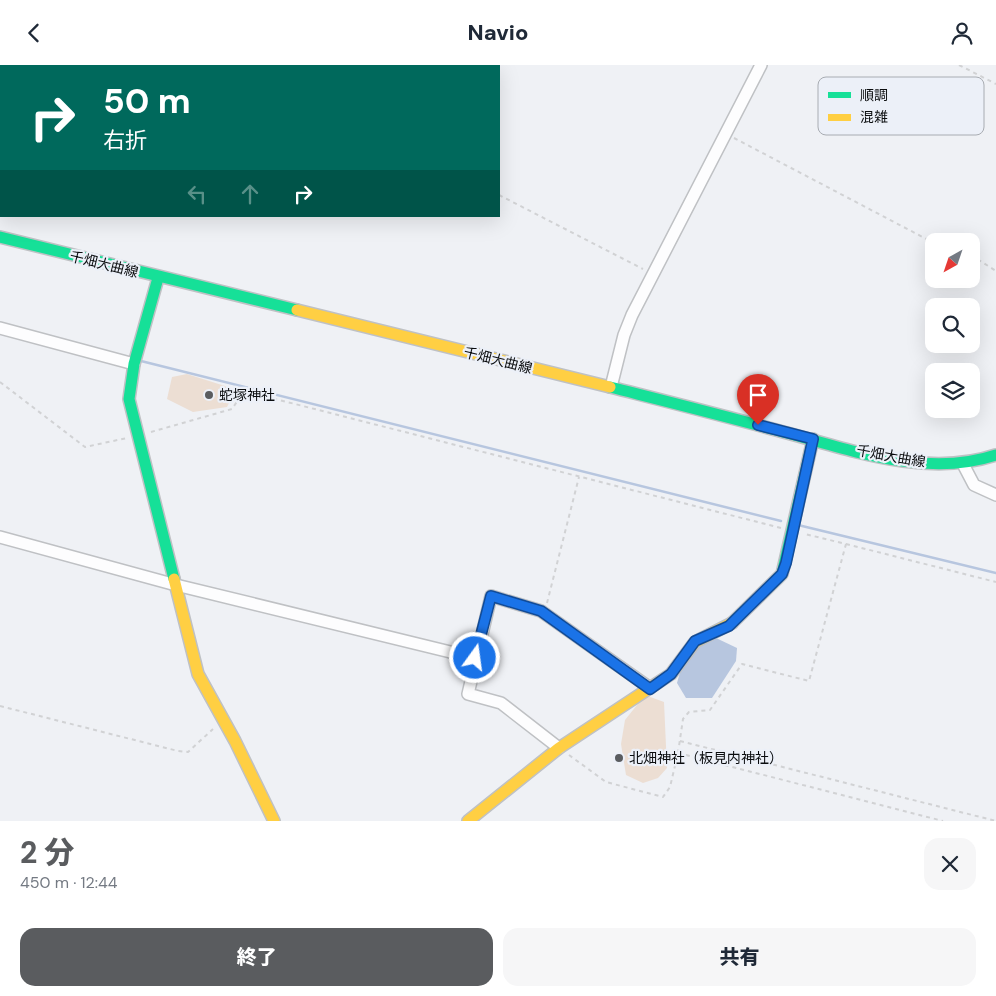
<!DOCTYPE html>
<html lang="ja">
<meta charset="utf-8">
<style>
body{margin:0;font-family:"DM Sans","Noto Sans JP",sans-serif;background:#f6f6f7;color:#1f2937;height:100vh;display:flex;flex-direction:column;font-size:19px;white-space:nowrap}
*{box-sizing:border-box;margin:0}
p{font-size:16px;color:#747a83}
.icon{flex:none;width:28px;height:28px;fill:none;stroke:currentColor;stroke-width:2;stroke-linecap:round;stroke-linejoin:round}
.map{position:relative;height:756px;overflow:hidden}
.details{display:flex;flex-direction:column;background:#fff;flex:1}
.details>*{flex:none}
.banner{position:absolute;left:0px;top:0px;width:500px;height:152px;box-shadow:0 5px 20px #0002;background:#00695c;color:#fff;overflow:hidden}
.needle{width:32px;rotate:220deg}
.buttons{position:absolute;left:925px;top:168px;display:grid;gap:10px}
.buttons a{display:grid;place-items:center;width:55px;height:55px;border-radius:10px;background:#fff;box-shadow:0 5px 20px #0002;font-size:25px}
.pin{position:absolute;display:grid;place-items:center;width:42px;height:42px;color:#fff;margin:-51px -21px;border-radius:50% 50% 50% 0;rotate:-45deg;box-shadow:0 0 5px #0007}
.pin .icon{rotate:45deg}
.me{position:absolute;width:55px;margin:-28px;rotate:14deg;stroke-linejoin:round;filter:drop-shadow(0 0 4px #0008)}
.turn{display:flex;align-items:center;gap:18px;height:105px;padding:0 20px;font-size:22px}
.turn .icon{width:65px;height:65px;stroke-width:2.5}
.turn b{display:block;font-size:35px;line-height:42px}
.lanes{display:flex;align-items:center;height:48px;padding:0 20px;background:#0003;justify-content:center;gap:25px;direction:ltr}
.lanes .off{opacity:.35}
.round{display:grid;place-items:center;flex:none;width:52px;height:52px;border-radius:15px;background:#f6f6f7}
.overview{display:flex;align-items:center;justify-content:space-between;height:85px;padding:0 20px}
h1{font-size:30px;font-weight:800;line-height:38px;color:#5a5c5f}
.action{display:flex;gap:10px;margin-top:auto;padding:10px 20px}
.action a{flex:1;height:58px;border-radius:15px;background:#5a5c5f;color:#fff;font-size:20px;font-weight:800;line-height:58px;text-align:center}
.action a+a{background:#f6f6f7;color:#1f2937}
header{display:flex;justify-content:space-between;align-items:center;height:65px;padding:0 20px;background:#fff;font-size:22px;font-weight:800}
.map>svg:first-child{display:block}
.green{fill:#ecded3}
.water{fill:#b7c6df}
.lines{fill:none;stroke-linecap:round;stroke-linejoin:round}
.stream{stroke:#b7c6df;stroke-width:2.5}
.street-casing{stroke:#bfc1c4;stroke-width:14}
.fast-casing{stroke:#bfc1c4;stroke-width:14}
.slow-casing{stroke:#bfc1c4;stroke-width:14}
.path{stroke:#d1d2d4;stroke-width:2;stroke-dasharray:4 4;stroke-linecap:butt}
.street{stroke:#fdfdfe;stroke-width:11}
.fast{stroke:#16e098;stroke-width:11}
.slow{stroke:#ffcf43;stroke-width:11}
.route-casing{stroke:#114b97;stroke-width:12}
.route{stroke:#1a73e8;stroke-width:9}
.poi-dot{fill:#5a5c5f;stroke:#ecf0f8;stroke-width:2}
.labels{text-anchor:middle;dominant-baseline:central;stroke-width:4.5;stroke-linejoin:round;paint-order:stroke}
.street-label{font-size:14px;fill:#0a0c0e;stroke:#ecf0f8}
.poi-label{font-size:14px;fill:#0a0c0e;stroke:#ecf0f8;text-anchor:start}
.key{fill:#ecf0f8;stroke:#a8acb2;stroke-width:1}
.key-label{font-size:14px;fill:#0a0c0e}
</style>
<header><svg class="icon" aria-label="back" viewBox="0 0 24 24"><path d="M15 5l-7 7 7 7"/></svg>Navio<svg class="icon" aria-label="person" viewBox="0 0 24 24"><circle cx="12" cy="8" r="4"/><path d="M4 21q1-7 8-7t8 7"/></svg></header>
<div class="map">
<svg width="996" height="756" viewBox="0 0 996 756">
<rect width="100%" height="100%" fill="#eff1f5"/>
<g class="green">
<path d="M187,309l38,12 9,7 -7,14 -34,5 -26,-13 5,-22z"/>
<path d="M645,630l19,7 3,66 -9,10 -15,5 -17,-8 -5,-31 4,-24z"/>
</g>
<path class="water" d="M716,573l21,10 -1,13 -24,37h-26l-9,-15 5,-18 22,-26z"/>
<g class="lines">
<g class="stream">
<path d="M141,296l640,160"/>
<path d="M798,460l198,48"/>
</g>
<g class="street-casing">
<g id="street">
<path d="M0,263l134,36"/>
<path d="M611,322l13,-52 8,-20 129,-250"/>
<path d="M963,399l11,21 22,10"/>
<path d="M0,472l176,48 299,73"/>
<path d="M559,683l-58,-45 -33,-9 23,-98 50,15 109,77"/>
</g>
</g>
<g class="fast-casing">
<g id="fast">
<path d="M0,172l297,73"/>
<path d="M158,213l-24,86 -5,35 45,180"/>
<path d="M610,322c55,14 111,28 166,43 69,18 149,49 220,25"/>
<path d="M732,558l50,-49 31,-135"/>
</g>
</g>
<g class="slow-casing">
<g id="slow">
<path d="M297,245l313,77"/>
<path d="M174,514l24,95 37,67 39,80"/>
<path d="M468,756l91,-73 112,-74 24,-32 37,-19"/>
</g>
</g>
<g class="path">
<path d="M247,0l2,1"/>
<path d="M959,0l37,19"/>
<path d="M734,73l200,105"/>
<path d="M499,130l144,74"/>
<path d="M971,190l25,16"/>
<path d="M0,317l85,65 42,-9"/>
<path d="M151,367l81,-23 12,-18 537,137"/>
<path d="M846,479l150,38"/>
<path d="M547,538l32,-126"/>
<path d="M0,641l178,45 10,1 25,-23"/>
<path d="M680,676l316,80"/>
<path d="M678,688l5,-34 6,-7 21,-2 32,-46 67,17 37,-137 -41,-10"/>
<path d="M569,690l37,27 57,15 7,-10 8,-34 265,68"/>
</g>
<use href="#street" class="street"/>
<use href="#fast" class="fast"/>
<use href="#slow" class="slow"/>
</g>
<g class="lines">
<g class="route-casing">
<path id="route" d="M475,593l16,-62 50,15 109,78 21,-15 24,-33 34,-15 53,-52 4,-11 27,-124 -55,-14"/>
</g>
<use href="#route" class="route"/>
</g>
<g class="poi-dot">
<circle cx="209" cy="330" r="5"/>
<circle cx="619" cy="693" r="5"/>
</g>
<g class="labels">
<g class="street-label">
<text transform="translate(104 199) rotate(14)">千畑大曲線</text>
<text transform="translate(498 295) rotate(14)">千畑大曲線</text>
<text transform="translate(891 391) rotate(10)">千畑大曲線</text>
</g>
<g class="poi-label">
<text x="219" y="330">蛇塚神社</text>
<text x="629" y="693">北畑神社（板見内神社）</text>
</g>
</g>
<rect x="818" y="12" width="166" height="58" rx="8" class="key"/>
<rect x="828" y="27" width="23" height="6" fill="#16e098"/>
<rect x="828" y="49" width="23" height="7" fill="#ffcf43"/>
<g class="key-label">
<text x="860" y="35">順調</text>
<text x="860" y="57">混雑</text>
</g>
</svg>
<div class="buttons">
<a><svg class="needle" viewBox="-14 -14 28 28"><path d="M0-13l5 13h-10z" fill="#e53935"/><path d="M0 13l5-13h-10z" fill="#747a83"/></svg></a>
<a><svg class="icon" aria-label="search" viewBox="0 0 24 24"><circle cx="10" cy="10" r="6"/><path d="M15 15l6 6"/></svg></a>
<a><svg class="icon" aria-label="layers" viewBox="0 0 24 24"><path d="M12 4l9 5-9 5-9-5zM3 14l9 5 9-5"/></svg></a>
</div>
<div class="pin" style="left:758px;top:360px;background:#d93025"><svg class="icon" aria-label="arrive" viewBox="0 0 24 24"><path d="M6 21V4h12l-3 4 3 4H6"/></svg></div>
<svg class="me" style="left:475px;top:593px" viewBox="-20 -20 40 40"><circle r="17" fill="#1a73e8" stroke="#fff" stroke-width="3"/><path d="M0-11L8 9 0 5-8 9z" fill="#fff"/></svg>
<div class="banner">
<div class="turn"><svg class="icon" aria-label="right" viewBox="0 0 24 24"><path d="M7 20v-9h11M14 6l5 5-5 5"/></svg><div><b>50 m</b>右折</div></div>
<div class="lanes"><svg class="icon off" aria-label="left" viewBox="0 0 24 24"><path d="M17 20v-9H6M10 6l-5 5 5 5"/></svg><svg class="icon off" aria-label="ahead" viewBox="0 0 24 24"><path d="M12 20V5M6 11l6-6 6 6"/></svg><svg class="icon" aria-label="right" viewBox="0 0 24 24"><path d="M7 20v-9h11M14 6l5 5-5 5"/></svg></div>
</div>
</div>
<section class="details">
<div class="overview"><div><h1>2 分</h1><p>450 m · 12:44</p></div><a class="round"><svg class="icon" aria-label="close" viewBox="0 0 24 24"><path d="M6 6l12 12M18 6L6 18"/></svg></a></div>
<div class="action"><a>終了</a><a>共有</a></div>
</section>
